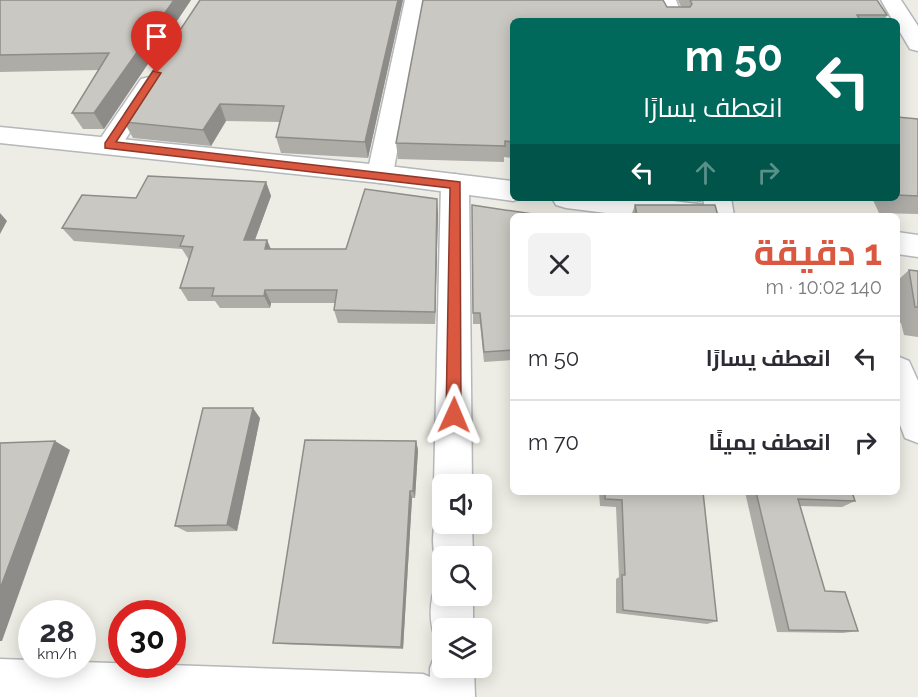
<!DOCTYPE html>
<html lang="ar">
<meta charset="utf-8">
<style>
body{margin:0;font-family:Raleway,Cairo,sans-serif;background:#f2f2f3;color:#2b2b33;direction:rtl;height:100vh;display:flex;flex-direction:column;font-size:22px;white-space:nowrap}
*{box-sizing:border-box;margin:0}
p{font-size:20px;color:#7c7c81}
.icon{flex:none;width:33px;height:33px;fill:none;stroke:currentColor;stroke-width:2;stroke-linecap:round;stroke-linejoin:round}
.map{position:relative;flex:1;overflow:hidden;direction:ltr}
.side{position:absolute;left:510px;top:213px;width:390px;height:282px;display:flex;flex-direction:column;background:#fff;border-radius:9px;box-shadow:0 3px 15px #0003;direction:rtl}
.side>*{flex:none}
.top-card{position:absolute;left:510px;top:18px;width:390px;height:183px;border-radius:9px;box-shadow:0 3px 15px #0003;direction:rtl;background:#00695c;color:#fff;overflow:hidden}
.controls{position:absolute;left:432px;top:474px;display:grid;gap:12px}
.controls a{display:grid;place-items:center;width:60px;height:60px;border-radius:9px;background:#fff;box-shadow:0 3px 15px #0003;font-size:30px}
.speed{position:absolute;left:18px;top:600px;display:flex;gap:12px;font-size:30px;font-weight:700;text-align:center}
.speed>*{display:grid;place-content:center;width:78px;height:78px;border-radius:50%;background:#fff;box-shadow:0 3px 15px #0003;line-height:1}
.speed small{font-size:15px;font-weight:400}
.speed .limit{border:9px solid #d22;background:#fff;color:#111}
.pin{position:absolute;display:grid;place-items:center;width:51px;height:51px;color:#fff;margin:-62px -26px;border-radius:50% 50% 50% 0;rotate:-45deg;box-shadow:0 0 6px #0007}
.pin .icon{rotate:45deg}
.me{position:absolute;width:66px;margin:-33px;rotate:1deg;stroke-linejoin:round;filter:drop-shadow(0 0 4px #0008)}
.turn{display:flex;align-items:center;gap:21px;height:126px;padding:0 18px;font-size:27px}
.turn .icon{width:78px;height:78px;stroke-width:2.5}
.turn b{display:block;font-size:42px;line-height:51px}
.lanes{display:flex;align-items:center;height:57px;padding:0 18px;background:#0003;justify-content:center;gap:30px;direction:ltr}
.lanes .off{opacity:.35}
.round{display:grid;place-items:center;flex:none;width:63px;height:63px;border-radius:9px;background:#f2f2f3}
.overview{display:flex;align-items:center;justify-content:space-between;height:102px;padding:0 18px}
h1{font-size:36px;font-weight:700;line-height:45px;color:#da5840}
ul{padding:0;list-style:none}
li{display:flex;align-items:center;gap:18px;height:84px;padding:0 18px;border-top:2px solid #e1e1e2}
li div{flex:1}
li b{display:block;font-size:22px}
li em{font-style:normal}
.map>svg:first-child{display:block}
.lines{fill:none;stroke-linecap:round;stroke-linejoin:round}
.street-casing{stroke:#b5b7bb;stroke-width:3}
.secondary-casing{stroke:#b4b7bb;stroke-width:3}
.street{fill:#fff;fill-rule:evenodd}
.secondary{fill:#fff;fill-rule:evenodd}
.wall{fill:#aeaca7}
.shaded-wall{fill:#8d8c88}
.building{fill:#cac8c2;stroke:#8d8c88;stroke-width:1.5}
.route{fill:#da5840;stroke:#8e392a;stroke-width:1.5}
</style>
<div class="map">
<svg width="918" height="697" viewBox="0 0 918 697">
<rect width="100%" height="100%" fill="#eeede5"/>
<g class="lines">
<g class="street-casing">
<g id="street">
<path d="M405,0h20l-32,174 -4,7 -9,2 -9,-2 -4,-7z"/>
<path d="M656,0h20l8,21h-22z"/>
<path d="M881,0h20l17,26v25l-8,-2 -13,-22v-6h-4z"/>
<path d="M149,77l8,2 4,5 -43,67 -9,3 -9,-3 -4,-6 4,-6 41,-60z"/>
<path d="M455,174l10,3 4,7 3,300h-30v14l-2,-1 -6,-13 7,-300 4,-7z"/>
<path d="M703,198h28l3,18h-28z"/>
<path d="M897,356l12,5 9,20v62l-13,-5 -8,-21z"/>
<path d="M442,509v15h30l1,32h-31v16l-3,-2c-8,-20 -8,-40 0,-60z"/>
<path d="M442,579v17h31v32h-31v18l-5,-3c-9,-21 -8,-41 0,-62z"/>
<path d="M442,650v18h32l1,29h-475v-38l32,1v4h50v-2l341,12 7,3v-9l6,-16z"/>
</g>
</g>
<g class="secondary-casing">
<g id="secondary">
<path d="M0,127l380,38 133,16v17h9l-9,3 -133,-18 -380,-40z"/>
<path d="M552,198h97l64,8 10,3 4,7h-97l-64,-8 -10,-3z"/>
<path d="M897,232l21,3v22l-21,-3z"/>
</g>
</g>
<use href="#street" class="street"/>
<use href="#secondary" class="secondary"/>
</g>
<g class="wall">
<path d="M0,0h191l-87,129h-21l-11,-16 27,-43 -99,2z"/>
<path d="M403,0l-35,158 -87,-5 -5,-16 4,-15 -54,-1 -15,25 -78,-8 -9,-16 3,-5 -2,-4z"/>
<path d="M423,0h240l4,7h14l-3,-7h199l10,15 -3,6h-371v137l-9,-1v5l-106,-3 -2,-16z"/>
<path d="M897,117l21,2v95l-39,-1 -7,-15h25z"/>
<path d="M266,182l5,14 -16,44h12l4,9h75l92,-36 -3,111 -97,-1 -4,-13 1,-7h-64l-1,5h-50l-5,-7h-27l-8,-13 9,-28 -7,-11 -108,-8 -12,-13 74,-30z"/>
<path d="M667,198h37l-3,4z"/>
<path d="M472,205l41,11v144l-29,2 -4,-38h-7z"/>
<path d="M635,205l83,11h-87z"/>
<path d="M909,270l9,1v66l-14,-2 -3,-12h-4v-42z"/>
<path d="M260,418l-23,113 -50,1 -12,-6z"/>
<path d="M416,441l2,9 -3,48h-3l-9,151 -122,-5 -8,-1z"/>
<path d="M599,492h104l14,129 -10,3 -91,-11v-34l3,-2 -3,-70 -16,-1z"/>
<path d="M745,492h107l3,9 -13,6 -42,-1 25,85 33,40 -15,2 -66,-1z"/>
</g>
<g class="shaded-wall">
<path d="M174,0h17l-87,129 -10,-16z"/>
<path d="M398,0h5l-35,158 -3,-16z"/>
<path d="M220,104l6,17 -15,25 -8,-16z"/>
<path d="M266,182l5,14 -21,57 -6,-13z"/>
<path d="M437,199l1,14 -3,111v-12z"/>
<path d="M0,213l7,8 -7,13z"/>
<path d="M267,240l5,13 -7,-4z"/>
<path d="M265,290l6,13 -1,5 -6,-12z"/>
<path d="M253,408l7,10 -23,113 -10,-6z"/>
<path d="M55,441l15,9 -68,191h-2v-52z"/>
<path d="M416,441l2,9 -3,48 -2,-7z"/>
<path d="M410,491l2,7 -9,151 -2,-2z"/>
</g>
<g class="building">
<path d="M0,0h174l-80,113h-22l37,-60 -109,2z"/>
<path d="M200,0h198l-33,142 -89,-5 8,-31 -64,-2 -17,26 -79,-8 6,-9h-5z"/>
<path d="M423,0h240l4,7h23l2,-3 -2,-4h187l10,15h-30l4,6h-348v121l-8,-1v5l-109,-3z"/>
<path d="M897,117l21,2v77l-21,-1z"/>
<path d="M148,176l118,6 -22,58h23l-2,9h81l19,-60 72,10 -2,113 -101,-2 3,-20h-72l-1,6h-52l2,-8h-34l13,-41 -13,-1 4,-10 -122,-8 20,-33 54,3z"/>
<path d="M472,205l74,11h-33v134l-29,2 -4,-39h-7z"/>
<path d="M635,205h80l3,11h-81z"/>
<path d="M909,270l9,1v36h-3z"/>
<path d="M203,408h50l-26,117 -52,1z"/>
<path d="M305,440l111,1 -3,50h-3l-9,156 -128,-4z"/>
<path d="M55,441l-55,148v-146z"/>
<path d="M605,492h98l14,129 -94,-11 -1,-35h3l-3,-75 -17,-1z"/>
<path d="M756,492h96l3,9 -57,-2 27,92 20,1 13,39 -69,-1z"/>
</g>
<path class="route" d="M153,71l8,2 -45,69 344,40 1,233 -2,5 -5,2 -5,-2 -3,-5 4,-227 -345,-40v-5z"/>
</svg>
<div class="controls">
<a><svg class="icon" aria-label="sound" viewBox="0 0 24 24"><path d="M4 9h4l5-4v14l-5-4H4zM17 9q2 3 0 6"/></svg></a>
<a><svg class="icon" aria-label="search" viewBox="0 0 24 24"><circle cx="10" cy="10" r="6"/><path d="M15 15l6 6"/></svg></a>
<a><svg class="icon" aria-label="layers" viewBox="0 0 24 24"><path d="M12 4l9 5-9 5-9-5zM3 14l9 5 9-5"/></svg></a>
</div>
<div class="speed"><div>28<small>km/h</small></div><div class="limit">30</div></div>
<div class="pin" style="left:157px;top:73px;background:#d93025"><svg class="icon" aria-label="arrive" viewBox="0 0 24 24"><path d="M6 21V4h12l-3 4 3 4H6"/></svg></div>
<svg class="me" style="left:454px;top:415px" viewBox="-20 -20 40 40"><path d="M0-17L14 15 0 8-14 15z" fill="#da5840" stroke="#fff" stroke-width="4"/></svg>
<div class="top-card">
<div class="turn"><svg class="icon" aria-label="left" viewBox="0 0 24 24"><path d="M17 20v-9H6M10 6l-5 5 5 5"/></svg><div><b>50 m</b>انعطف يسارًا</div></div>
<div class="lanes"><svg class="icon" aria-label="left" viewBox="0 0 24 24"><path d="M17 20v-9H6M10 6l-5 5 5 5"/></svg><svg class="icon off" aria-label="ahead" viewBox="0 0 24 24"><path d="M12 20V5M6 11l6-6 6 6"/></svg><svg class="icon off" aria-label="right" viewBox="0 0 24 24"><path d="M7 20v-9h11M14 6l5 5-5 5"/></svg></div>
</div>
<section class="side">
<div class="overview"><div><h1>1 دقيقة</h1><p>140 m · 10:02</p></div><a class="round"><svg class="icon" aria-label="close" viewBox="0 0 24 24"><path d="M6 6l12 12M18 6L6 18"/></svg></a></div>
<ul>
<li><svg class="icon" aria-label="left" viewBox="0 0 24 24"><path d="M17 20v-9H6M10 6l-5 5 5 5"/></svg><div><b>انعطف يسارًا</b></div><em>50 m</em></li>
<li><svg class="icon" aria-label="right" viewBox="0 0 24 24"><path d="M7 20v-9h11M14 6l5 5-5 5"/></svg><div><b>انعطف يمينًا</b></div><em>70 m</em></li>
</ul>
</section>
</div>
